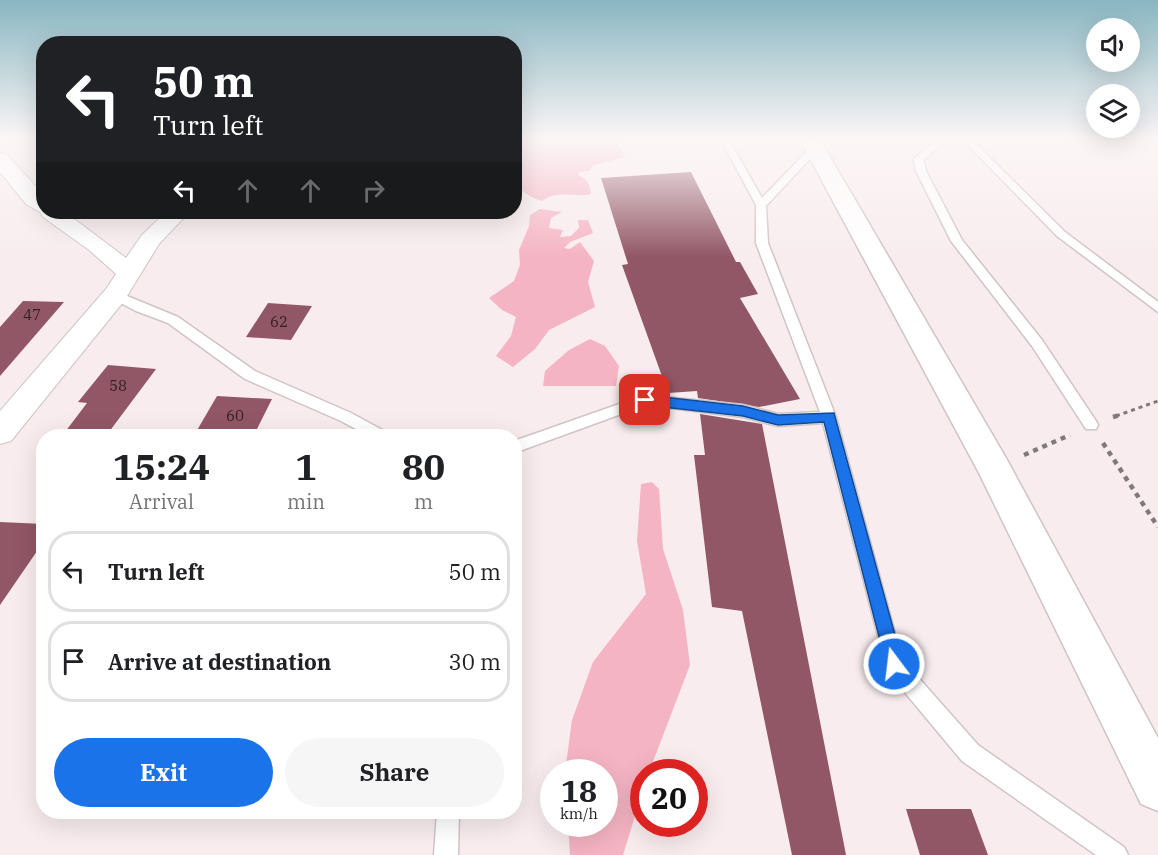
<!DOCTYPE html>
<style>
body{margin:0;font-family:"IBM Plex Serif",serif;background:#f6f6f6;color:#202124;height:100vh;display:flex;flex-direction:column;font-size:22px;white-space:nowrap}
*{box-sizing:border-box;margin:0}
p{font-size:20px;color:#757577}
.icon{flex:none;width:33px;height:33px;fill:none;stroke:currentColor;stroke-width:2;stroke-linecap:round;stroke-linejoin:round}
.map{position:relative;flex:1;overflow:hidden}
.details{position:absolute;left:36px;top:429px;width:486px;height:390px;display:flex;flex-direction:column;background:#fff;border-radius:24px;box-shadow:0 6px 24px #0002}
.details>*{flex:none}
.top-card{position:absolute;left:36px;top:36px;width:486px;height:183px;border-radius:24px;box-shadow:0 6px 24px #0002;background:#202124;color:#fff;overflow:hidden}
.fabs{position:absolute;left:1086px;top:18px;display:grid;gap:12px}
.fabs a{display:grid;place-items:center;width:54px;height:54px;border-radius:50%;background:#fff;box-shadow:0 6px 24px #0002;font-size:30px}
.speed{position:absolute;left:540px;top:759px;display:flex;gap:12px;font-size:30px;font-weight:700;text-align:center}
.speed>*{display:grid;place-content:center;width:78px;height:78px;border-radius:50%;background:#fff;box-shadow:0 6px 24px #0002;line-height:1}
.speed small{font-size:15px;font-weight:400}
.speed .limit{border:9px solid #d22;background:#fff;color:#111}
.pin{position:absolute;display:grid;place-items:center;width:51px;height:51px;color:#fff;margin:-26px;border-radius:12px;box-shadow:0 3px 9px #0006}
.me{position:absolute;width:66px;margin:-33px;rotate:345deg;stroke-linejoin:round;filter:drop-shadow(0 0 4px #0008)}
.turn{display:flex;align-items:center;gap:21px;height:126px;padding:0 18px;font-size:27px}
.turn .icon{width:78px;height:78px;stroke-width:2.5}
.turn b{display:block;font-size:42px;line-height:51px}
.lanes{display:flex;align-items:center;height:57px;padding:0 18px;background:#0003;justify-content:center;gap:30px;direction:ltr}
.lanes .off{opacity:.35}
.eta{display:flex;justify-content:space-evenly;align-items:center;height:102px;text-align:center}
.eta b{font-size:36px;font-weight:700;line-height:42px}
.action{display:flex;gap:12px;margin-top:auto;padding:12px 18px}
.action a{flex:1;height:69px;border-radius:36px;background:#1a73e8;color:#fff;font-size:24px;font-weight:700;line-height:69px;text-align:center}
.action a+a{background:#f6f6f6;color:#202124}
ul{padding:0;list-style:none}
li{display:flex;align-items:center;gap:18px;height:81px;margin:0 12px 9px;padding:0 6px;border:3px solid #e0e0e0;border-radius:24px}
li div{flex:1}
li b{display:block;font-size:22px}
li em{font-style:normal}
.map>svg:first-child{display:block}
.green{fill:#f5b4c3}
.building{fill:#925766}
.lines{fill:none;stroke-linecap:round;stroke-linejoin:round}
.lane-casing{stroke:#cfc4c6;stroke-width:3}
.street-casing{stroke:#cfc4c6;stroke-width:2}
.secondary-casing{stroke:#cfc4c6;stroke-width:3}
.path-far1{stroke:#80787a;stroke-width:3;stroke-dasharray:4 4;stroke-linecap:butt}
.path{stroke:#80787a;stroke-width:4.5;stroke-dasharray:5 5;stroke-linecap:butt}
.lane{fill:#fff;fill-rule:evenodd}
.street{fill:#fff;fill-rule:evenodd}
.secondary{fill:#fff;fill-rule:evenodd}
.route{fill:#1a73e8;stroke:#114b97;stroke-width:1.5}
.labels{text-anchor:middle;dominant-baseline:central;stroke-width:4.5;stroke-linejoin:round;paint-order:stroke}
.number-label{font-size:15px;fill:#322025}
</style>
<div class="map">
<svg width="1158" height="855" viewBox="0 0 1158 855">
<rect width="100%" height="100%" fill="#f8ecee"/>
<g class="green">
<path d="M515,138h106l-3,6 7,13 -31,8 -5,6 -10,1v3c9,5 11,10 12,19 -18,4 -33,-5 -49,7 -33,-11 -28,-26 -27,-56l5,-2 -5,-1z"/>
<path d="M540,209l22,3 -11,6 -2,10 14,2 -3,7 11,-1 8,-8 -1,-8h10l5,13 -23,9 -6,6 6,1 10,-7 14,19 -6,21 7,25 -46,23 -14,19 -22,18 -17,-11 15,-20 5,-19 -14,-7 -13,-12 25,-17 6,-16 -1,-15 10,-24 1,-11z"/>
<path d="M590,339l15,7 14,20 -3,20h-73l2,-15 24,-21z"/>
<path d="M652,482l7,7 4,60 20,61 7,55 -41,107h-5l-1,18 -20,65h-53l-2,-31h36v-52h-39l7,-52 21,-58 53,-68 -9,-53 4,-57z"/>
</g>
<g class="building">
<path d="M691,172l45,90h4l18,32 -18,4 60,101 -41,8 -61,-9 -1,-7 -29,2 -46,-128 6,-1 -27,-86z"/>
<path d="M23,301l41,1 -64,74v-49z"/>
<path d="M268,303l44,3 -21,34 -45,-3z"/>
<path d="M108,365l48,4 -50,67h-44l25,-33 -9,-1z"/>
<path d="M217,396l55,3 -18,36 -58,-3z"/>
<path d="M700,414l62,10 84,431h-54l-50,-244 -30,-4 -18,-152h11z"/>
<path d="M0,522l44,2v17l-44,64z"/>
<path d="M906,809h65l17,46h-68z"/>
</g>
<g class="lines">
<g class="lane-casing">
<g id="lane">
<path d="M720,138h8l34,60 50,-52 8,2 -54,58 2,37 68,174 66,242 76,86 146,102 4,8h-32l-134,-94 -75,-90 -64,-248 -45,3 -35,-9 -97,-12 -132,48v-12l131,-46 98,10 35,9 42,-2 -64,-169v-38z"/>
<path d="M938,138h10l-24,22 2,11 36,69 80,100 54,81 2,4 -2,4h-10l-54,-83 -81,-105 -35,-70 -2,-12z"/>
<path d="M961,138h9l95,94 93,70v10l-101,-76z"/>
<path d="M115,291l63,26 77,54 96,42 35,19 3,4h-20l-28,-15 -96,-42 -77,-56 -32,-12 -25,-13 -2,-3 2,-3z"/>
<path d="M437,812h22l-1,43h-24z"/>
</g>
</g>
<g class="street-casing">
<path id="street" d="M0,153l7,2 37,40v17h21l61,46 16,-23 24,-23h23l-30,32 -35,57 -113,140 -11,3v-33l106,-122 10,-15 -27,-24 -46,-33 -3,-5 -14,-8 -26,-32z"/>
</g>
<g class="secondary-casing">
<path id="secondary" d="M799,138h20l187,320 152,280v73l-17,-7 -162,-331z"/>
</g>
<path class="path-far1" d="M1116,416l42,-15"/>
<g class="path">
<path d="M1113,417l7,-2"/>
<path d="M1103,443l55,84"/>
<path d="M1024,455l46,-20"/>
</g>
<use href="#lane" class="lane"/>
<use href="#street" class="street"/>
<use href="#secondary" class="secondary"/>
</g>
<linearGradient id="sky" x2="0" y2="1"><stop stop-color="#89b6c1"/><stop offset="0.54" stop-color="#fcf6f7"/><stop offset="1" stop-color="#fcf6f7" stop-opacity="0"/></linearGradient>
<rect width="1158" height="257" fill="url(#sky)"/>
<path class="route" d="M645,395l98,11 35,9 56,-2 69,251 -2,6 -7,3 -6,-3 -2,-6 -62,-242 -46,3 -35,-9 -98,-11 -7,-5z"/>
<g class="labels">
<g class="number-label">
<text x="32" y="314">47</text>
<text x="279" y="321">62</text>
<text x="118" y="385">58</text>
<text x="235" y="415">60</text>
</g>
</g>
</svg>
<div class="fabs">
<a><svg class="icon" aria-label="sound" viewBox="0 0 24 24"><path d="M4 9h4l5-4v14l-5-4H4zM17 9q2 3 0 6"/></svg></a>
<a><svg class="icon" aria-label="layers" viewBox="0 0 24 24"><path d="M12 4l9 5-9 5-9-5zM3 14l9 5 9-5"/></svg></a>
</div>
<div class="speed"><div>18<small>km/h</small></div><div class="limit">20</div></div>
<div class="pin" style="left:645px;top:400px;background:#d93025"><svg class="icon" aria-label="arrive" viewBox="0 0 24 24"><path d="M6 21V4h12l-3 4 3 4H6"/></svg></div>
<svg class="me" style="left:894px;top:664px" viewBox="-20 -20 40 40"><circle r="17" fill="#1a73e8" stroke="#fff" stroke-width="3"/><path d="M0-11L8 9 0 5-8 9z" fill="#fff"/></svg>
<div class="top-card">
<div class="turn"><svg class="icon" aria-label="left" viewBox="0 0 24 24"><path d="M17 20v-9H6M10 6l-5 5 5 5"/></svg><div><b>50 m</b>Turn left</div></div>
<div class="lanes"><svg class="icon" aria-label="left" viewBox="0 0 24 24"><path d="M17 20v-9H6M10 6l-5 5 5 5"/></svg><svg class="icon off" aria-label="ahead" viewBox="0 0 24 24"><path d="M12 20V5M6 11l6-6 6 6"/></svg><svg class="icon off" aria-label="ahead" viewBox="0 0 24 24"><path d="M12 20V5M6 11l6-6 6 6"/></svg><svg class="icon off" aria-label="right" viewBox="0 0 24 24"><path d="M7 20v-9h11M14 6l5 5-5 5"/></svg></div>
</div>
<section class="details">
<div class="eta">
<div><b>15:24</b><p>Arrival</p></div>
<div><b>1</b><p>min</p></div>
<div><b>80</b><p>m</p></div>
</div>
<ul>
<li><svg class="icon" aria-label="left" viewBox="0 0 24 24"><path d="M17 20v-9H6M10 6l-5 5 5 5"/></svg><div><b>Turn left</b></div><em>50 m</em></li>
<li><svg class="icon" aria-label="arrive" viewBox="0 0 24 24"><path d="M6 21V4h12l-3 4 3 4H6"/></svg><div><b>Arrive at destination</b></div><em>30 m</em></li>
</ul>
<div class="action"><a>Exit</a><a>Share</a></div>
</section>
</div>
